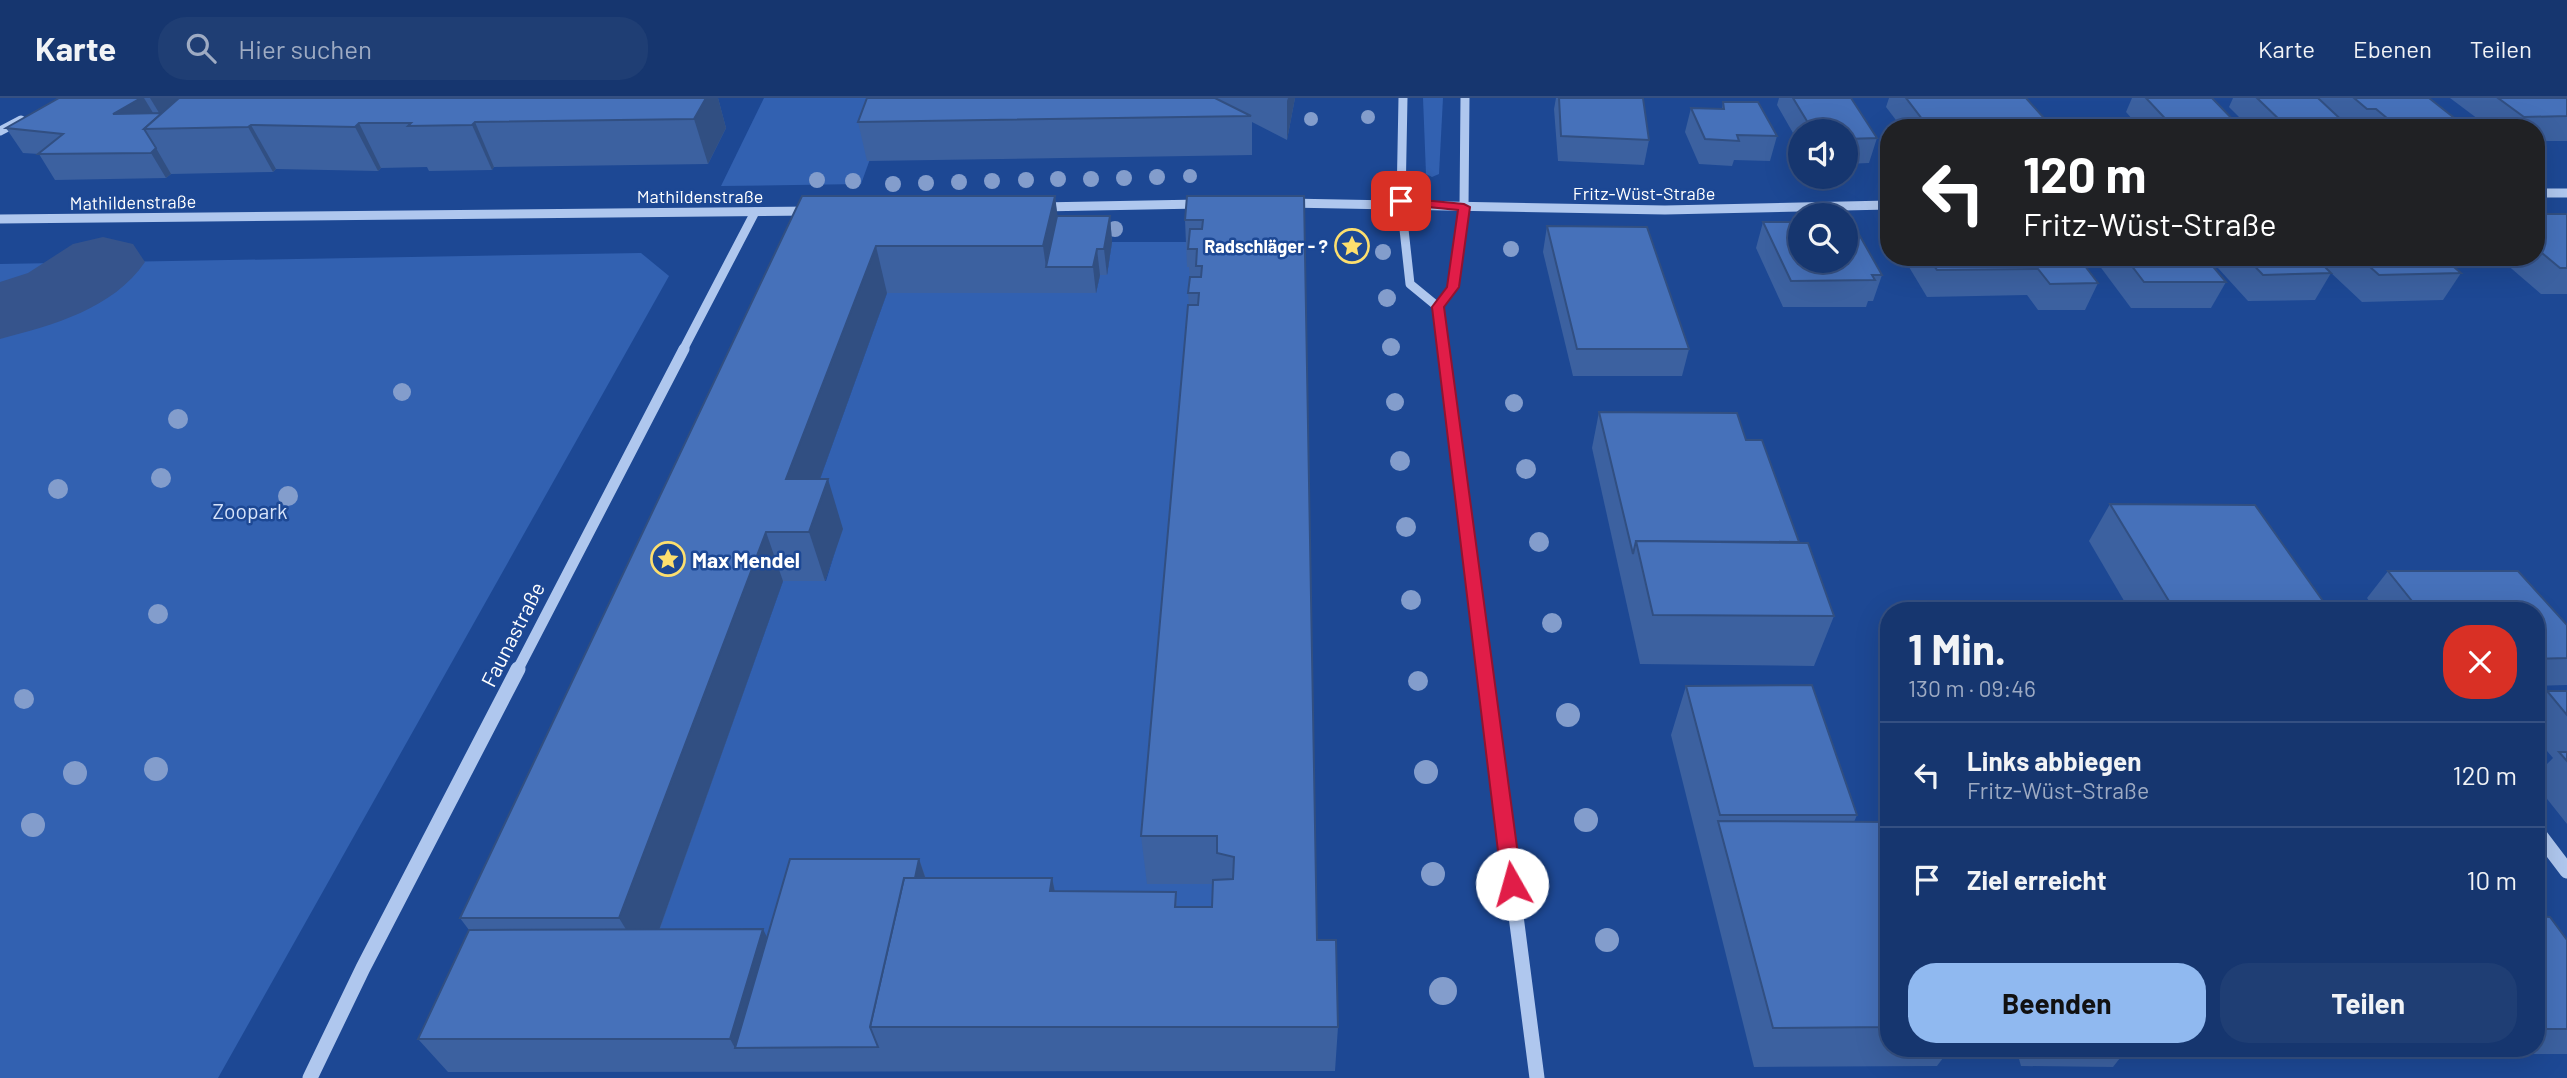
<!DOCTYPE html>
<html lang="de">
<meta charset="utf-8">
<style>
body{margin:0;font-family:Barlow,sans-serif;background:#1f3e74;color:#f1f3f6;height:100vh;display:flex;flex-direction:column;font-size:26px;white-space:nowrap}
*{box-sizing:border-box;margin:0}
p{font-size:23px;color:#9eabc3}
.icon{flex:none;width:38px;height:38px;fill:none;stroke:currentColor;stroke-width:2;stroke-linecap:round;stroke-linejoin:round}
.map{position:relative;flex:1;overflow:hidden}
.drawer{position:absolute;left:1880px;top:504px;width:665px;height:455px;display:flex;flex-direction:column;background:#16366f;border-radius:28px;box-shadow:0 7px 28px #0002,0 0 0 2px #355082}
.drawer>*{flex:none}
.banner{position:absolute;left:1880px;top:21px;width:665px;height:147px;border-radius:28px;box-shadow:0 7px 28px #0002,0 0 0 2px #355082;background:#202124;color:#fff;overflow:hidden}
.controls{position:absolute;left:1788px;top:21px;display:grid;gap:14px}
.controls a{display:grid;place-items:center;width:70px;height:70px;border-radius:50%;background:#16366f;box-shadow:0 7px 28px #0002,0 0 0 2px #355082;font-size:35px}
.pin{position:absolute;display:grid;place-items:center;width:60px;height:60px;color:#fff;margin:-30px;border-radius:14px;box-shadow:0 4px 10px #0006}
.me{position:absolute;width:77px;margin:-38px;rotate:353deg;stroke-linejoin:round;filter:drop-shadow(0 0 5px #0008)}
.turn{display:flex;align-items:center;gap:24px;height:147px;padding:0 28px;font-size:32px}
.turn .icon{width:91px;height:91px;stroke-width:2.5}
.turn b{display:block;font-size:49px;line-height:60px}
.round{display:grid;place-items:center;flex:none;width:74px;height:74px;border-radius:28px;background:#1f3e74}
.summary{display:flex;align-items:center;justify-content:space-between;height:119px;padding:0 28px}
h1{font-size:42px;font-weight:700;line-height:52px}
.action{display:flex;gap:14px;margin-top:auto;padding:14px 28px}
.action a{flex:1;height:80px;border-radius:28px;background:#90b9f0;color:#111;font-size:28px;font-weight:700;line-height:80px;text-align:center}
.action a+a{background:#1f3e74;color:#f1f3f6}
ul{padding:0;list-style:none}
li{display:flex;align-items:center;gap:21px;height:105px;padding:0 28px;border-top:2px solid #355082}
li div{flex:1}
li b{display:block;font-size:26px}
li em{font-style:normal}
header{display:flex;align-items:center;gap:42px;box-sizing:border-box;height:98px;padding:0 35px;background:#16366f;border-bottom:2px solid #355082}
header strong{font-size:33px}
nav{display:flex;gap:38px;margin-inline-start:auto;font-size:24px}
.search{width:490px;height:63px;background:#1f3e74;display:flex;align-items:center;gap:18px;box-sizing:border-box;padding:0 24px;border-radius:28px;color:#9eabc3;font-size:26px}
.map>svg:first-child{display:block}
.green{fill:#3261b1}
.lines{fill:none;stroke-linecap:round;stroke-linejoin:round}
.river{fill:#36548c;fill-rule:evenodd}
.minor-far2{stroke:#afc7ee;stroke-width:9}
.minor-far1{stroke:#afc7ee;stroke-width:11}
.minor{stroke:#afc7ee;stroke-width:15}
.tree{fill:#839dcc}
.wall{fill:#3c61a0}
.shaded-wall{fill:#314f82}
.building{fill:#4671ba;stroke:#314f82;stroke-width:2}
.route{fill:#e11d48;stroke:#92132f;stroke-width:2}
.labels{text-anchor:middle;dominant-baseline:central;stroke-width:5;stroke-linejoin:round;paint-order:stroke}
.far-street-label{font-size:18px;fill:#fff;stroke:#1d4894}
.far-poi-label{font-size:18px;font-weight:bold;fill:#fff;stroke:#1d4894;text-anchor:end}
.park-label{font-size:21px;fill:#d6e3fa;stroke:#1d4894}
.poi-label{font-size:21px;font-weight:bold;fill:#fff;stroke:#1d4894;text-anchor:start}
.street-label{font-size:21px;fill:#fff;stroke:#1d4894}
</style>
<header>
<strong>Karte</strong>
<div class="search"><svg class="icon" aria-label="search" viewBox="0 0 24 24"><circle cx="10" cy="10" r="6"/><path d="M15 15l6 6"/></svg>Hier suchen</div>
<nav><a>Karte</a><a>Ebenen</a><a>Teilen</a></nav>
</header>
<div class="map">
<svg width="2567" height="980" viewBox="0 0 2567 980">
<rect width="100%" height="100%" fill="#1d4894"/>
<g class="green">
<path d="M764,0h128l-31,86 -140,2z"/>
<path d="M1423,0h20l-4,76 -7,3 -6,-3z"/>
<path d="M1112,144h77l16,25 -57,617h71l17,21 -456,59h-133l136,-383h43l16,-52h-40l85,-236h209l4,-18h7z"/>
<path d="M641,155l28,23 -451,802h-218v-814z"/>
</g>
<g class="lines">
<path class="river" d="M103,139l30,7 12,18c-32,47 -92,63 -145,77v-57l28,-9 45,-29z"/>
<g class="minor-far2">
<path d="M1403,0l-2,104 9,82 28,23 6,43"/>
<path d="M0,33l21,-11"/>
<path d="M2536,95h31"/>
<path d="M1288,105l377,7 223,-5"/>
<path d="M1040,109l160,-3"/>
<path d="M0,121l812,-8"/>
<path d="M1438,209l15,-20 11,-80 1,-109"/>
<path d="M683,252l72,-138"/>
</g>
<g class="minor-far1">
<path d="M1443,251l42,322"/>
<path d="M517,573l167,-322"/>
</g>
<g class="minor">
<path d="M1484,571l53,409"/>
<path d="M2536,732l31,41"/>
<path d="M310,980l53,-110 155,-299"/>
</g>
</g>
<g class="tree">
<circle cx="1368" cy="19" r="7"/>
<circle cx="1311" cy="21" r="7"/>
<circle cx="1190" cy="78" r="7"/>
<circle cx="1157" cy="79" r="8"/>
<circle cx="1124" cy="80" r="8"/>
<circle cx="1058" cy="81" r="8"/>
<circle cx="1091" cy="81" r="8"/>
<circle cx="817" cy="82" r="8"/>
<circle cx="1026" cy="82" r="8"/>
<circle cx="853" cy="83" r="8"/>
<circle cx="992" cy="83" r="8"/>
<circle cx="959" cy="84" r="8"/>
<circle cx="926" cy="85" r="8"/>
<circle cx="893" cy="86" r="8"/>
<circle cx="1115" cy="131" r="8"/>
<circle cx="1511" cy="151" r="8"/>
<circle cx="1347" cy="154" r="8"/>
<circle cx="1383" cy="154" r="8"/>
<circle cx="1387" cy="200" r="9"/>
<circle cx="1391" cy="249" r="9"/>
<circle cx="402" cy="294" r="9"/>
<circle cx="1395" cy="304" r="9"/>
<circle cx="1514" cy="305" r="9"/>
<circle cx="178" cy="321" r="10"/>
<circle cx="1400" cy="363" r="10"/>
<circle cx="1526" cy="371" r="10"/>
<circle cx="161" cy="380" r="10"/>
<circle cx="58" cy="391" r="10"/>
<circle cx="288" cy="398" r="10"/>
<circle cx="1406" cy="429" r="10"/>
<circle cx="1539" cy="444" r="10"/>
<circle cx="1411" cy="502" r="10"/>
<circle cx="158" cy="516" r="10"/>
<circle cx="1552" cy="525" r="10"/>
<circle cx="1418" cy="583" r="10"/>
<circle cx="24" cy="601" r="10"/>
<circle cx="1568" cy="617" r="12"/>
<circle cx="156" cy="671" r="12"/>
<circle cx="1426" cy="674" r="12"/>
<circle cx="75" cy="675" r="12"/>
<circle cx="1586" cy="722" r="12"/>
<circle cx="33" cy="727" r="12"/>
<circle cx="1433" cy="776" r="12"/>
<circle cx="1607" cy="842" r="12"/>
<circle cx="1443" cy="893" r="14"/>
</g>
<g class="wall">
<path d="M59,0h659l8,30 -18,36 -214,3 -2,3 -63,1 -2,-4 -46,1 -3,3 -102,-2 -3,3 -102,2 -5,4 -111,2 -16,-26 -16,-1 -17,-25z"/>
<path d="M867,0h428l-8,42 -35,-18v33l-385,6 -9,-39z"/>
<path d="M1556,0h87l6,42 -5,25 -86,-4 -4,-52z"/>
<path d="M1779,0h72l26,40 -8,25 -23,1v-33h-45v16l-24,-42z"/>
<path d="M1889,0h137l27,30h-151l-16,-21z"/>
<path d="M2132,0h80l29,30h-101l-14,-16z"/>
<path d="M2233,0h196l38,30h-217l-21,-21z"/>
<path d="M2450,0h117v43h-31v-13h-46z"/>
<path d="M1723,4l54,34 -7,25 -36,-1 -2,6 -33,-2 -14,-32 6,-24 31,1z"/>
<path d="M802,98h253l2,20h53l2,26 -5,33h-7l-4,18h-209l-67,186 23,50 -18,52h-42l-123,348 107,9 152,-79 7,19h126l3,13 121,1 1,15h35l1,-23h-66l-6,-48 48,-531 -1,-12 2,-16 -1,-10h-2l-2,-47 119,-24 13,744 21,87 -3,44 -887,1 -30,-33 51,-109 -9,-12z"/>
<path d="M2536,116h31v80h-26l-43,-37h38z"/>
<path d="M1763,124l119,53 -9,26h-5l-2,6h-83l-27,-59z"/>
<path d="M1547,128l142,123 -7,27h-109l-30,-124z"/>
<path d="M1903,159h175l20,26 -13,27h-47l-11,-15 -100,2z"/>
<path d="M2093,159h112l21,25 -15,26h-80z"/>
<path d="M2208,159h255l-8,12 6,4 -18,27 -81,2 -33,-31 2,2 -16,27 -67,1z"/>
<path d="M1599,314l147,28 53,102 35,74 -20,50 -174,-2 -48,-216z"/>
<path d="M2110,406l220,107h-200l-41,-70z"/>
<path d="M2388,473h130l49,54v60l-31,1v-75h-160l-9,-13z"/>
<path d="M1686,588l171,129 -3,7h34v226h234l2,5 -11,14 -92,-1 -2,-7 -76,-1 -6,8 -183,1 -83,-332z"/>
<path d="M2547,593h20v133l-31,-39v-10l17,-17 -17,-20v-35z"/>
<path d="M2536,818l31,24v114h-137l-4,-6h110z"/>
<path d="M2143,950h115l-4,5 -109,-1z"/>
</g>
<g class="shaded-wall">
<path d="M141,0h3l14,23 -45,-7z"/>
<path d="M150,0h51l-37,23z"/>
<path d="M706,0h12l8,30 -18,36 -14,-45z"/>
<path d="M1288,0h7l-8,42v-39z"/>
<path d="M475,24l19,45 -2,3 -20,-45z"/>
<path d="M359,25l22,45 -3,3 -23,-44z"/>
<path d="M251,27l25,44 -3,3 -25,-45z"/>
<path d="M156,50l15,26 -5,4 -15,-25z"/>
<path d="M1055,98l6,46 -15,25 -3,-21z"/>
<path d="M1110,118l2,26 -5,33 -3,-26z"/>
<path d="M876,148l11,47 -85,236 -16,-50z"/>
<path d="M1097,151l3,26 -4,18 -3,-26z"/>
<path d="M828,381l15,50 -18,52 -16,-49z"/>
<path d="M766,434l17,49 -136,383 -28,-46z"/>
<path d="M919,761l9,27 -45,141z"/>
<path d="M1052,780l10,48 -12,-35z"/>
<path d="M763,831l17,35 -45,84 -5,-9z"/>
</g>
<g class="building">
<path d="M59,0h82l-28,16 49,-1 -18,16 12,19 -5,5 -113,1 25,-20 -57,-6z"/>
<path d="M179,0h527l-12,21 -219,3 -3,3 -64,1 3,-3h-52l-4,4 -104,-2 -3,2 -104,2z"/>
<path d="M867,0h348l36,18 -393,6z"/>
<path d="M1559,0h84l6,42 -88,-4z"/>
<path d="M1793,0h58l26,40 -31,1v-8h-33z"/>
<path d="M1906,0h120l27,30h-124z"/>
<path d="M2146,0h66l29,30h-67z"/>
<path d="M2257,0h61l32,30h-62z"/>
<path d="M2354,0h75l38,30h-68l-23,-19h-9z"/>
<path d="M2498,0h69v18l-43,1z"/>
<path d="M1723,4h35l19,34 -40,-1 2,6 -34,-2 -14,-31 33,1z"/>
<path d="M802,98h253l-12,50h-167l-90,233h42l-19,53h-43l-147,386h-159z"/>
<path d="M1187,98h117l13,744h19l2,87h-468l34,-149h148l-2,13 126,1 -1,15h37l1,-27 20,-1 1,-22 -17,-4v-17h-76l47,-531h10l1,-12h-11l2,-16h11l1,-11h-6l1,-17h-9l2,-20h12l1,-9h-18z"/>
<path d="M2536,116h31v54h-7l-24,-20z"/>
<path d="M1057,118h53l-6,33h-7l-4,18h-47z"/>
<path d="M1763,124h38v39h45v-39h6l30,53h-10l3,5 -84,1z"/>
<path d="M1547,128l100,1 42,122h-112z"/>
<path d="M1928,159h150l20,26 -48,1 -12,-15 -101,1z"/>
<path d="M2125,159h80l21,25h-82z"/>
<path d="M2246,159h69l16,16 -68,2z"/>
<path d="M2359,159h83l19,16 -82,2z"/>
<path d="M1599,314l138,1 9,27h16l37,102 -163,-1 -3,13z"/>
<path d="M2110,406l145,1 75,106h-155z"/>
<path d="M1636,443l172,2 26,73 -181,-1z"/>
<path d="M2388,473h130l49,54v33l-31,1v-48h-116z"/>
<path d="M1812,587l45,130h-137l-34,-129z"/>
<path d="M2547,593h20v24z"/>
<path d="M2559,654h8v9z"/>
<path d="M1718,723l170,1v205l-115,1z"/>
<path d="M790,761h129l-4,19h-11l-34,149 8,20 -143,1z"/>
<path d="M2536,818l14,1 17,23v89h-31z"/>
<path d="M763,831l-33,110h-312l51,-109z"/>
<path d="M2030,950h92l2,5h-92z"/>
</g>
<path class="route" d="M1401,100l63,6 6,3 -11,80 -15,20 78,577 -3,6 -7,2 -7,-2 -3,-6 -70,-577 15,-20 11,-77 -61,-6 -2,-3z"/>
<defs>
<g id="sight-ring" transform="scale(1.75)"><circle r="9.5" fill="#1d4894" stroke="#fddf6e" stroke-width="1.5"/><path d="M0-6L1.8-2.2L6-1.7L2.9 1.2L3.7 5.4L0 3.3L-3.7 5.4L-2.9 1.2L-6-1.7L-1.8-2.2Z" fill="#fddf6e"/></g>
</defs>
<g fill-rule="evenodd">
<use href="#sight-ring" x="1352" y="148"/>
<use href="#sight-ring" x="668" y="461"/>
</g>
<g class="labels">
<g class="far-street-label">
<text x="1644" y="95">Fritz-Wüst-Straße</text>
<text x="700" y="98">Mathildenstraße</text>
<text transform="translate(133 104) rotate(-1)">Mathildenstraße</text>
</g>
<g class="far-poi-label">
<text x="1328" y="148">Radschläger - ?</text>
</g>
<g class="park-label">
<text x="250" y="412">Zoopark</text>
</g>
<g class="poi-label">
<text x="692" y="461">Max Mendel</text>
</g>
<g class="street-label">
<text transform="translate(512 536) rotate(-63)">Faunastraße</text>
</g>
</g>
</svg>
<div class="controls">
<a><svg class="icon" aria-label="sound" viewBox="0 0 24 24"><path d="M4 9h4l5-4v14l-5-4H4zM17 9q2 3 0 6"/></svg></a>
<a><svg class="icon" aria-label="search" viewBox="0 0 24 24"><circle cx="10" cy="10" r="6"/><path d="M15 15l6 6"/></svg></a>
</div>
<div class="pin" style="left:1401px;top:103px;background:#d93025"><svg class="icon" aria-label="arrive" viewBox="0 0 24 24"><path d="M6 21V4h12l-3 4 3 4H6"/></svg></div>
<svg class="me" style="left:1512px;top:786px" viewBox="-20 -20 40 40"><circle r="19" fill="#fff"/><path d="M0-13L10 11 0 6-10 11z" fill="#e11d48"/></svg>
<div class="banner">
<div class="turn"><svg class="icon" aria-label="left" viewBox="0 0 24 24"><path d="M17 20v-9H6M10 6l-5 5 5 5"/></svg><div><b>120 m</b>Fritz-Wüst-Straße</div></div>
</div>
<section class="drawer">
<div class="summary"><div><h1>1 Min.</h1><p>130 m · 09:46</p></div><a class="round" style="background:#d93025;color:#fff"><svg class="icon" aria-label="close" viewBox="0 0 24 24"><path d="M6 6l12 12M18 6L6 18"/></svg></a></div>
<ul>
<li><svg class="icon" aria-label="left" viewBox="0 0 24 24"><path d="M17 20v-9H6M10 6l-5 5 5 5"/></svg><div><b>Links abbiegen</b><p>Fritz-Wüst-Straße</p></div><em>120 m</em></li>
<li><svg class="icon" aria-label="arrive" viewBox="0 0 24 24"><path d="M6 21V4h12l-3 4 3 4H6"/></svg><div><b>Ziel erreicht</b></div><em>10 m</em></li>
</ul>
<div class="action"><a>Beenden</a><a>Teilen</a></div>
</section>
</div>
